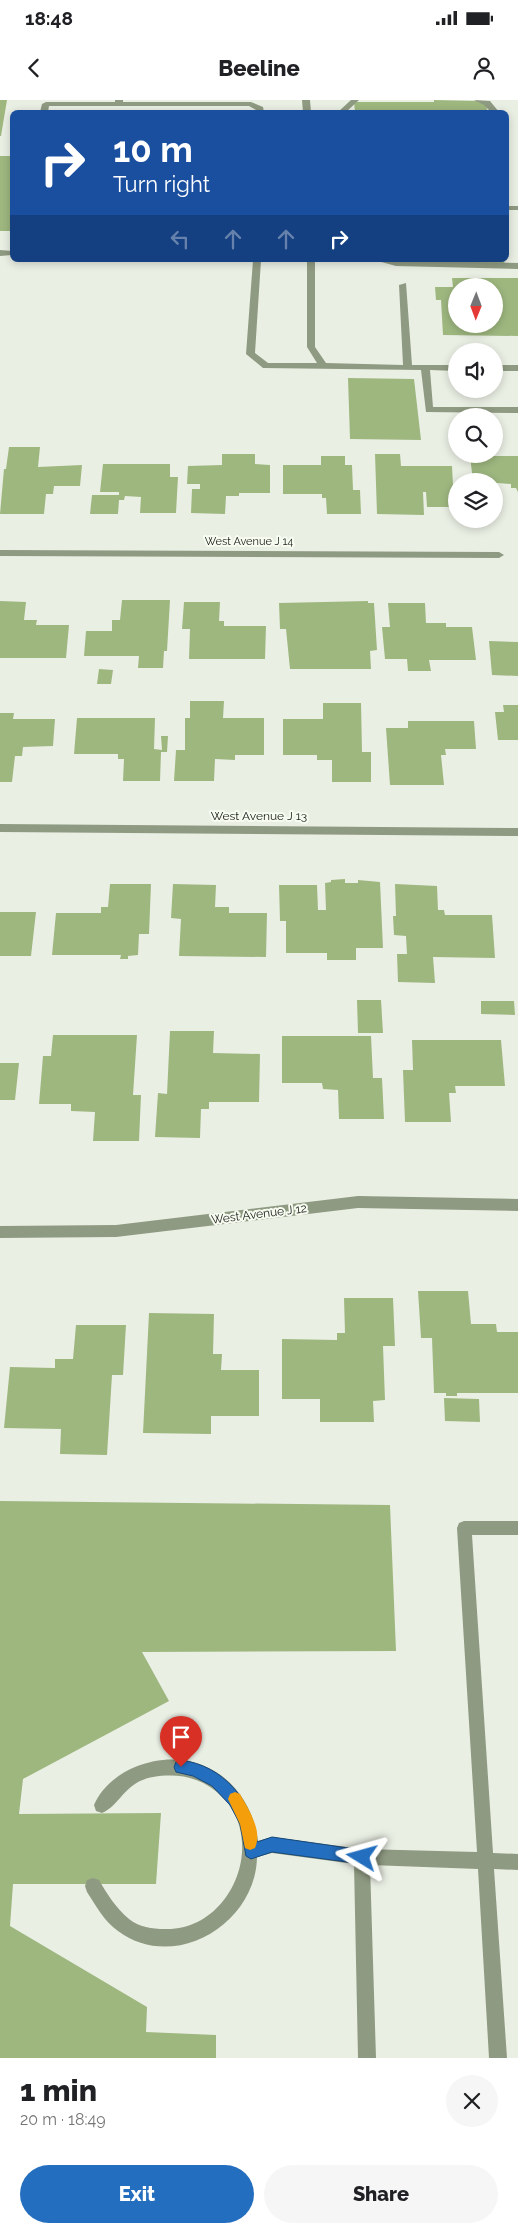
<!DOCTYPE html>
<meta charset="utf-8">
<style>
body{margin:0;font-family:Raleway,sans-serif;background:#f6f6f6;color:#202124;height:100vh;display:flex;flex-direction:column;font-size:19px;white-space:nowrap}
*{box-sizing:border-box;margin:0}
p{font-size:16px;color:#757577}
.icon{flex:none;width:28px;height:28px;fill:none;stroke:currentColor;stroke-width:2;stroke-linecap:round;stroke-linejoin:round}
.map{position:relative;height:1958px;overflow:hidden}
.details{display:flex;flex-direction:column;background:#fff;flex:1}
.details>*{flex:none}
.hud{position:absolute;left:10px;top:10px;width:499px;height:152px;border-radius:8px;box-shadow:0 2px 8px #0003;background:#1a4fa0;color:#fff;overflow:hidden}
.needle{width:32px;rotate:181deg}
.controls{position:absolute;left:448px;top:178px;display:grid;gap:10px}
.controls a{display:grid;place-items:center;width:55px;height:55px;border-radius:50%;background:#fff;box-shadow:0 2px 8px #0003;font-size:25px}
.pin{position:absolute;display:grid;place-items:center;width:42px;height:42px;color:#fff;margin:-51px -21px;border-radius:50% 50% 50% 0;rotate:-45deg;box-shadow:0 0 5px #0007}
.pin .icon{rotate:45deg}
.me{position:absolute;width:55px;margin:-28px;rotate:278deg;stroke-linejoin:round;filter:drop-shadow(0 0 4px #0008)}
.turn{display:flex;align-items:center;gap:18px;height:105px;padding:0 20px;font-size:22px}
.turn .icon{width:65px;height:65px;stroke-width:2.5}
.turn b{display:block;font-size:35px;line-height:42px}
.lanes{display:flex;align-items:center;height:48px;padding:0 20px;background:#0003;justify-content:center;gap:25px;direction:ltr}
.lanes .off{opacity:.35}
.round{display:grid;place-items:center;flex:none;width:52px;height:52px;border-radius:26px;background:#f6f6f6}
.head{display:flex;align-items:center;justify-content:space-between;height:85px;padding:0 20px}
h1{font-size:30px;font-weight:800;line-height:38px}
.primary-button{display:flex;gap:10px;margin-top:auto;padding:10px 20px}
.primary-button a{flex:1;height:58px;border-radius:30px;background:#236ebe;color:#fff;font-size:20px;font-weight:800;line-height:58px;text-align:center}
.primary-button a+a{background:#f6f6f6;color:#202124}
.status{display:flex;justify-content:space-between;align-items:center;height:35px;padding:0 25px;background:#fff;direction:ltr}
.status svg{height:14px;fill:currentColor}
header{display:flex;justify-content:space-between;align-items:center;height:65px;padding:0 20px;background:#fff;font-size:22px;font-weight:800}
.map>svg:first-child{display:block}
.building{fill:#9eb77f;fill-rule:evenodd}
.lines{fill:none;stroke-linecap:round;stroke-linejoin:round}
.lane{fill:#8f9a82;fill-rule:evenodd}
.street{fill:#8f9a82;fill-rule:evenodd}
.route{fill:#236ebe;stroke:#17487c}
.slow{fill:#f59e0b}
.labels{text-anchor:middle;dominant-baseline:central;stroke-width:4;stroke-linejoin:round;paint-order:stroke}
.far-street-label{font-size:11px;fill:#1b1d19;stroke:#f7fcf1}
.street-label{font-size:12px;fill:#1b1d19;stroke:#f7fcf1}
</style>
<div class="status"><b>18:48</b><svg viewBox="0 0 49 12"><path d="M0 12V9h3v3zM5 12V6h3v6zM10 12V3h3v9zM15 12V0h3v12zM26 1h20v11H26zM47 4h2v5h-2z"/></svg></div>
<header><svg class="icon" aria-label="back" viewBox="0 0 24 24"><path d="M15 5l-7 7 7 7"/></svg>Beeline<svg class="icon" aria-label="person" viewBox="0 0 24 24"><circle cx="12" cy="8" r="4"/><path d="M4 21q1-7 8-7t8 7"/></svg></header>
<div class="map">
<svg width="518" height="1958" viewBox="0 0 518 1958">
<rect width="100%" height="100%" fill="#eaefe4"/>
<g class="building">
<path d="M0,0h7l-6,36h-1z"/>
<path d="M434,0l45,1 7,5 2,6h-133l-1,-10h80z"/>
<rect x="0" y="56" width="12" height="75"/>
<path d="M451,160h53l1,6h-54z"/>
<path d="M452,178h66v58l-75,-1 -2,-35h-5l-1,-13h18zM456,186h38v38h-38z"/>
<path d="M348,278l66,1 7,61 -71,-1z"/>
<path d="M9,347h31l-2,20 44,-2 -2,21h-26l-1,8h-7l-2,20h-44l4,-45h2z"/>
<path d="M222,354h33v10l15,1v28h-31v3h-13l-1,18 -34,-1 1,-24h8v-5h-13l1,-18 34,-1z"/>
<path d="M375,354h25l1,12h51l1,19h3v22h-29l-1,-15h-3l1,23 -47,-1z"/>
<path d="M321,356h24v9h7l1,25h7l1,24h-34l-1,-16h-4v-4h-39v-29h38z"/>
<path d="M470,356h48v36l-2,-4h-5v-4l-38,-3z"/>
<path d="M103,364h67v13h8l-2,36h-36l1,-16 -16,-1 -1,4h-5l-1,14h-28l2,-19h27v-3h-19z"/>
<path d="M122,500h48l-3,51h-3l-1,17h-25l1,-12h-55l2,-25h26v-11h8z"/>
<path d="M0,501l26,1 -2,18h13l-1,5h33l-3,33h-66z"/>
<path d="M368,501v2h6l3,47 -7,1 1,18h-81l-4,-40h-6l-1,-26z"/>
<path d="M184,502h36l-1,19h5v5h42l-1,33h-76l1,-30h-8z"/>
<path d="M388,503h37l1,20h20v4h26l4,33h-47l2,11h-23l-1,-12h-22l-3,-32h8z"/>
<path d="M489,541l29,1v34l-26,-1z"/>
<path d="M99,569l14,1 -2,14h-14z"/>
<path d="M190,601h34l-1,17h41v37h-29v5l-20,-1 -1,22h-40l2,-31h9v-32h5z"/>
<path d="M323,603h38l1,49h9v30h-39v-22h-15v-5h-34v-36h40z"/>
<path d="M503,605h15v35h-20l-3,-28h9z"/>
<path d="M0,613h14l-1,6h42l-2,27 -30,1 -1,9h-7l-3,26h-12z"/>
<path d="M77,618h78l-1,31 8,1 -1,-14h7l-1,16h-6l-1,29h-37l1,-22h-6v-5h-44z"/>
<path d="M408,621h66l2,28h-31l1,6h-5l3,30h-54l-4,-57h22z"/>
<path d="M345,779v4h13v-3l22,2 3,66h-27v12h-29v-7h-41v-32h-6l-1,-36h38l1,25h8l-1,-27 6,-1v-2z"/>
<path d="M110,784h41l-2,50h-10l-1,21 -10,1v3h-8l1,-4h-69l4,-42h45v-6h7z"/>
<path d="M173,784l43,1 -1,22h14v6h38l-1,44 -87,-1 2,-37 -10,-1z"/>
<path d="M395,784l42,2 1,24h6l1,5h47l3,43 -62,-1 2,26 -37,-1 -1,-28h10l-1,-18 -12,-1 -1,-19h3z"/>
<path d="M0,812h36l-5,44h-31z"/>
<path d="M357,900h24l2,33h-25z"/>
<path d="M481,901h33l1,14 -34,-1z"/>
<path d="M170,931h44l-1,22 47,1 -1,48h-50v7h-8l-1,29 -45,-1 3,-44 9,1z"/>
<path d="M53,935h84l-4,60h8l-2,46h-46l2,-29 -24,-1v-7h-32l4,-48h8z"/>
<path d="M282,936h89l2,42h9l2,41h-45l-1,-29 -15,-1 -1,-6h-40z"/>
<path d="M412,940h89l4,46h-50l1,7h-7l2,29h-46l-2,-52h10z"/>
<path d="M0,963h19l-4,37h-15z"/>
<path d="M418,1191h50l3,33h25l1,8h21v61h-61v3h-11v-3h-12l-2,-55h-11z"/>
<path d="M344,1198h49l2,48h-12l2,54 -12,1 1,21h-54v-23h-38v-60l55,1v-7h8z"/>
<path d="M149,1213l65,1 -1,40h9l-1,16h38v46h-48v18l-68,-1z"/>
<path d="M76,1225h50l-3,50h-11l-5,80 -47,-1 1,-25 -57,-1 6,-61 45,1v-9h18z"/>
<path d="M444,1298l35,1 1,23 -35,-1z"/>
<path d="M0,1401l390,4 6,146 -254,1 27,49 -146,78 -4,35 142,-1 -5,71h-143l-3,42 137,81 -1,25 70,3v23h-216z"/>
</g>
<g class="lines">
<g class="lane">
<path d="M115,0h8v2h128l12,5 1,5h-8v-2l-7,-4h-200l-1,6h-8l2,-8 4,-2h69z"/>
<path d="M302,0h8l1,12h-8z"/>
<path d="M351,0h8l-13,12h-8z"/>
<path d="M474,0l16,1 9,11h-8l-7,-7z"/>
<rect x="506" y="106" width="12" height="4"/>
<path d="M0,150l12,1v4l-12,1z"/>
<path d="M253,160h8l-6,93 13,10h49l-10,-16v-87h8v87l11,16 77,2 -4,-80 7,-2 6,82h44v6l-26,-1 3,37h85v6l-92,-1 -5,-42 -158,-2 -17,-14z"/>
<path d="M374,160l144,3v6l-122,-3z"/>
<rect x="494" y="265" width="24" height="6"/>
<path d="M464,1421h54v14h-46l21,318 25,1v16l-24,-1 13,189h-18l-11,-189 -108,-4 6,193h-18l-4,-194 -82,-11 -15,4c-1,67 -83,116 -139,74 -14,-10 -22,-25 -31,-39l-2,-6 2,-6 6,-2 6,2c8,14 17,28 30,39 10,8 23,10 36,10 68,2 105,-93 52,-137 -19,-15 -39,-19 -64,-15 -29,5 -32,28 -51,36l-6,-2 -2,-6c7,-17 24,-31 41,-38 59,-24 115,12 123,74l14,-4 90,12 115,3 -20,-324 2,-5z"/>
</g>
<g class="street">
<path d="M0,450l499,2 5,3 -5,3 -499,-2z"/>
<path d="M0,724l518,4v8l-518,-4z"/>
<path d="M358,1096l160,3v12l-160,-3 -242,29 -116,1v-12l116,-1z"/>
</g>
</g>
<path class="route" d="M181,1660c43,6 71,40 76,82l15,-5 90,13 5,2 3,5 -3,5 -5,2 -90,-12 -21,7 -5,-3 -6,-32 -10,-19 -18,-19 -19,-10 -17,-4 -2,-5 2,-5z"/>
<path class="slow" d="M235,1692l5,2c8,15 23,36 15,54l-5,2 -5,-2 -5,-24 -12,-25 2,-5z"/>
<g class="labels">
<g class="far-street-label">
<text x="249" y="441">West Avenue J 14</text>
</g>
<g class="street-label">
<text x="259" y="716">West Avenue J 13</text>
<text transform="translate(259 1114) rotate(-7)">West Avenue J 12</text>
</g>
</g>
</svg>
<div class="controls">
<a><svg class="needle" viewBox="-14 -14 28 28"><path d="M0-13l5 13h-10z" fill="#e53935"/><path d="M0 13l5-13h-10z" fill="#757577"/></svg></a>
<a><svg class="icon" aria-label="sound" viewBox="0 0 24 24"><path d="M4 9h4l5-4v14l-5-4H4zM17 9q2 3 0 6"/></svg></a>
<a><svg class="icon" aria-label="search" viewBox="0 0 24 24"><circle cx="10" cy="10" r="6"/><path d="M15 15l6 6"/></svg></a>
<a><svg class="icon" aria-label="layers" viewBox="0 0 24 24"><path d="M12 4l9 5-9 5-9-5zM3 14l9 5 9-5"/></svg></a>
</div>
<div class="pin" style="left:181px;top:1667px;background:#d93025"><svg class="icon" aria-label="arrive" viewBox="0 0 24 24"><path d="M6 21V4h12l-3 4 3 4H6"/></svg></div>
<svg class="me" style="left:362px;top:1757px" viewBox="-20 -20 40 40"><path d="M0-17L14 15 0 8-14 15z" fill="#236ebe" stroke="#fff" stroke-width="4"/></svg>
<div class="hud">
<div class="turn"><svg class="icon" aria-label="right" viewBox="0 0 24 24"><path d="M7 20v-9h11M14 6l5 5-5 5"/></svg><div><b>10 m</b>Turn right</div></div>
<div class="lanes"><svg class="icon off" aria-label="left" viewBox="0 0 24 24"><path d="M17 20v-9H6M10 6l-5 5 5 5"/></svg><svg class="icon off" aria-label="ahead" viewBox="0 0 24 24"><path d="M12 20V5M6 11l6-6 6 6"/></svg><svg class="icon off" aria-label="ahead" viewBox="0 0 24 24"><path d="M12 20V5M6 11l6-6 6 6"/></svg><svg class="icon" aria-label="right" viewBox="0 0 24 24"><path d="M7 20v-9h11M14 6l5 5-5 5"/></svg></div>
</div>
</div>
<section class="details">
<div class="head"><div><h1>1 min</h1><p>20 m · 18:49</p></div><a class="round"><svg class="icon" aria-label="close" viewBox="0 0 24 24"><path d="M6 6l12 12M18 6L6 18"/></svg></a></div>
<div class="primary-button"><a>Exit</a><a>Share</a></div>
</section>
